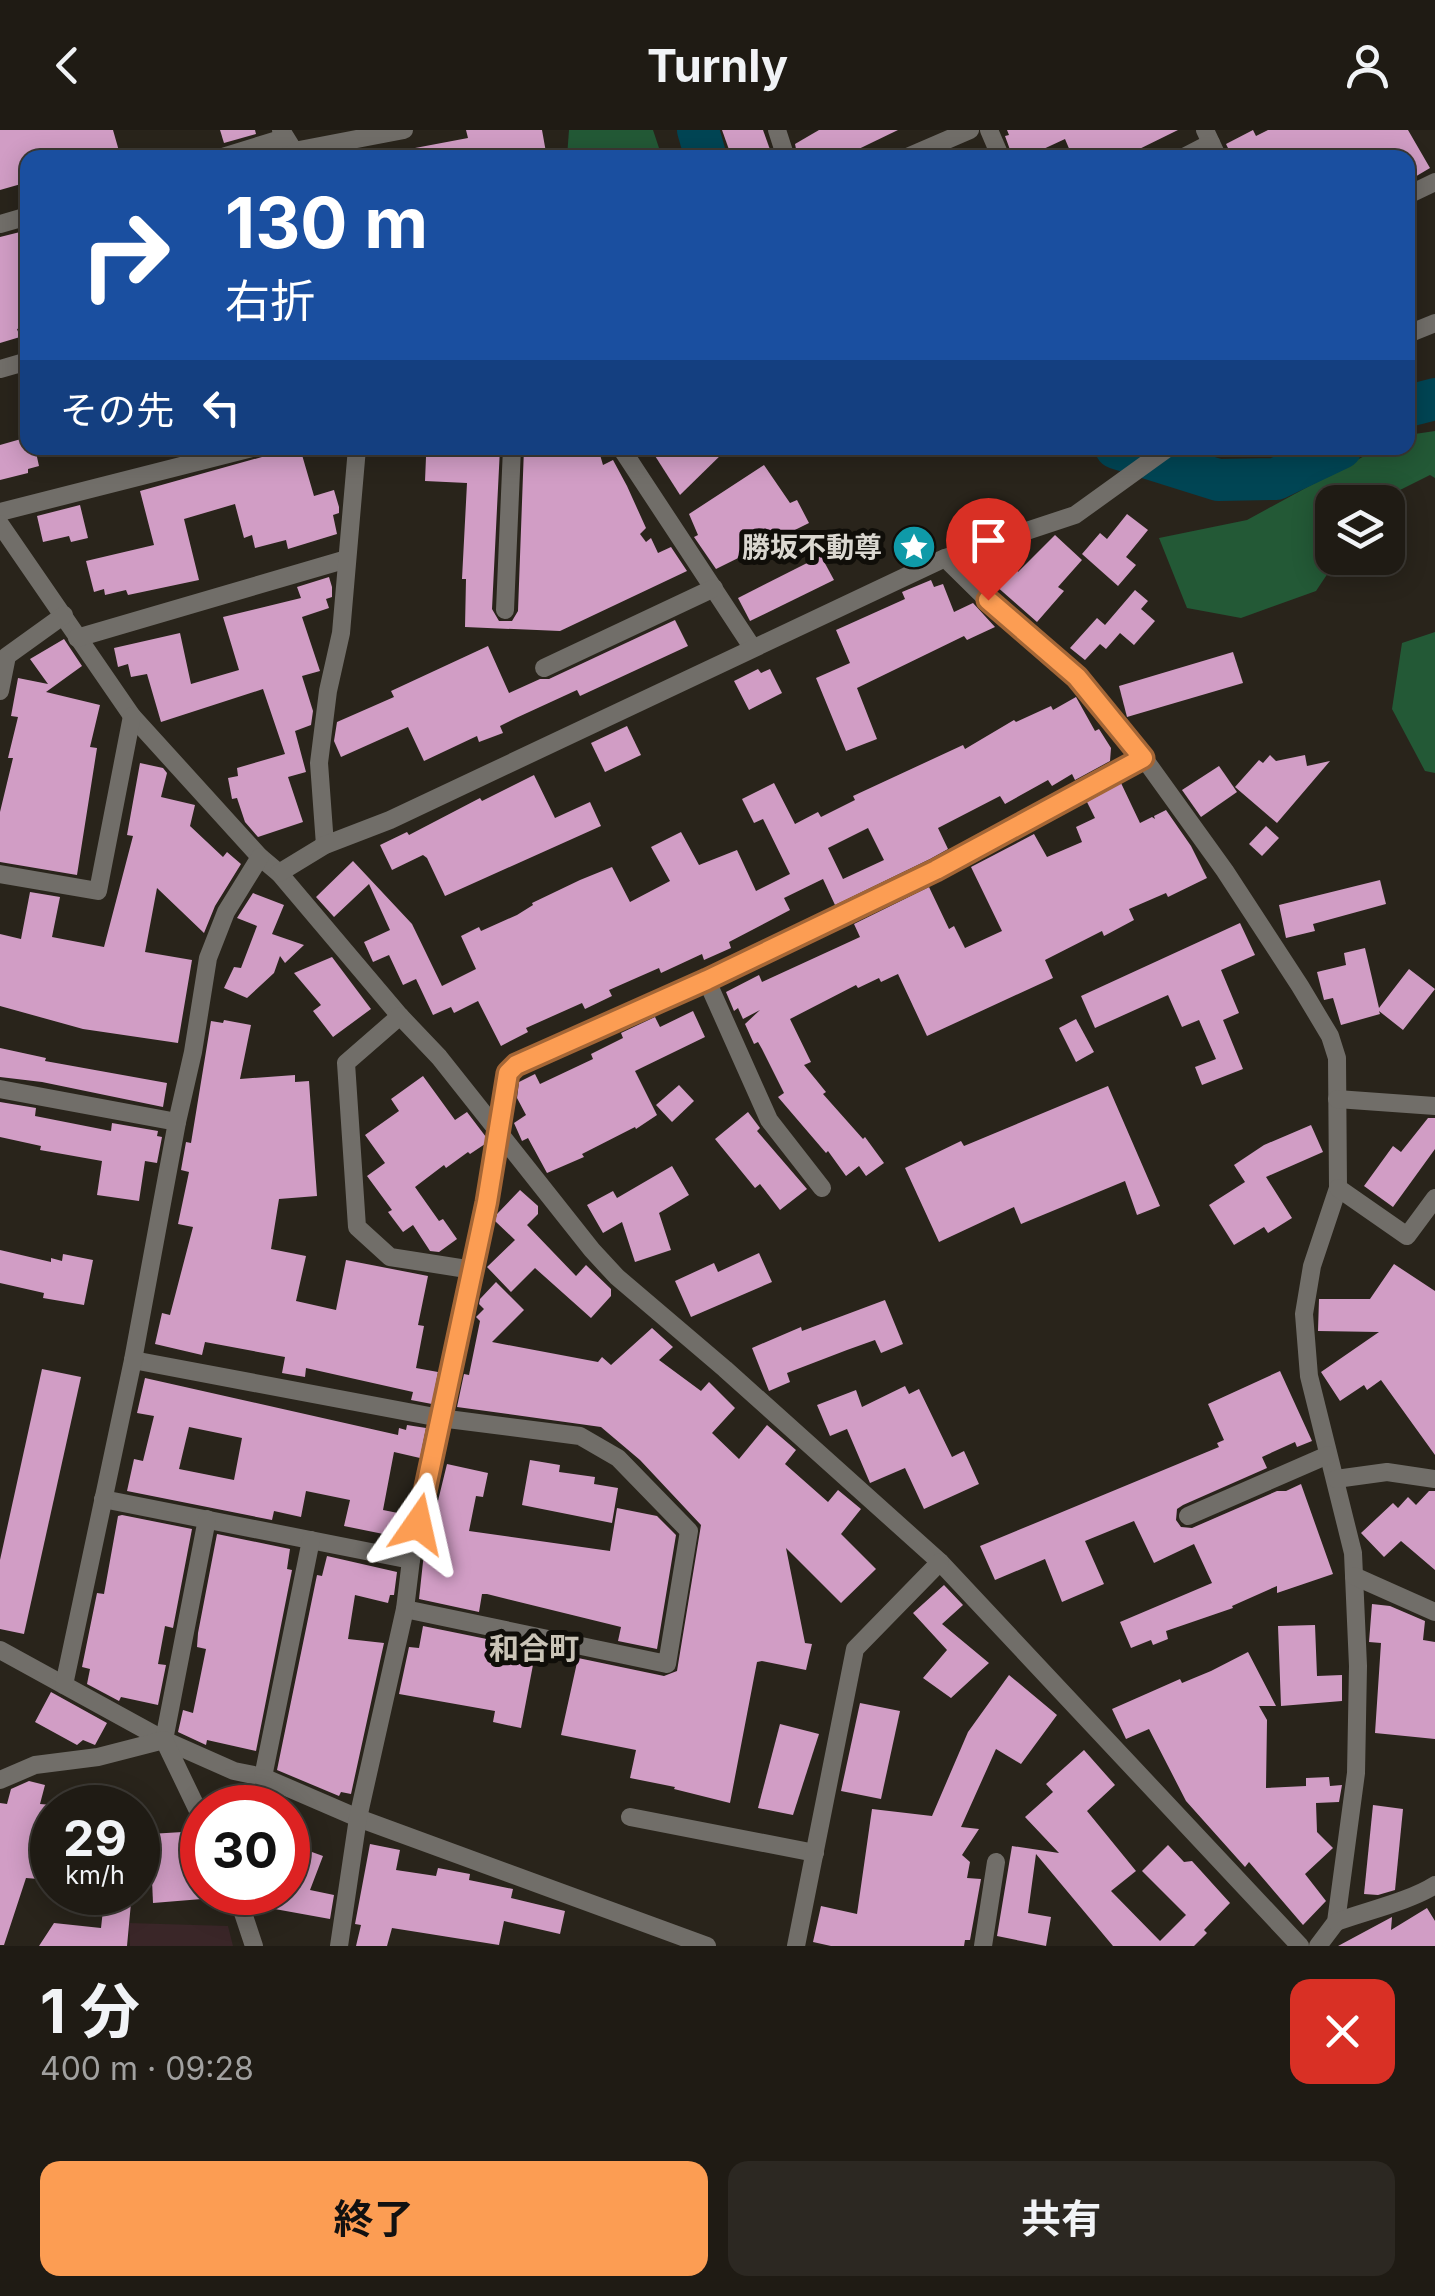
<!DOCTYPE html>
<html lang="ja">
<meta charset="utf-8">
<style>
body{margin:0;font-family:Inter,"Noto Sans JP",sans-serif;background:#2c2822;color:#f1f3f6;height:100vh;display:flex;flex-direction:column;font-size:38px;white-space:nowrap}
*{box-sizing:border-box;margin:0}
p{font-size:32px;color:#a1a1a0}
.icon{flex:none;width:55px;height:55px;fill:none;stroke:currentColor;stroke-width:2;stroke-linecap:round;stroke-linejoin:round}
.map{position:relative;height:1816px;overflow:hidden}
.sheet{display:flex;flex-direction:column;background:#1f1b14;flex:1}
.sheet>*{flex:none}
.hud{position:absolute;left:20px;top:20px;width:1395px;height:305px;border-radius:20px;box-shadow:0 5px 25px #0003,0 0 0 2px #3c3934;background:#1a4fa0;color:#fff;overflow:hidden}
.controls{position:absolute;left:1315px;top:355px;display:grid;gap:20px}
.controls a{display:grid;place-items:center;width:90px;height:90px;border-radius:20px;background:#1f1b14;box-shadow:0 5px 25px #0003,0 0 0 2px #3c3934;font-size:50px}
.speed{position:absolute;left:30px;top:1655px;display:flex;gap:20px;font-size:50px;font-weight:700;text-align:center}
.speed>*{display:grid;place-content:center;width:130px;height:130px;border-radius:50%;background:#1f1b14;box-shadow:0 5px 25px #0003,0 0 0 2px #3c3934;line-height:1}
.speed small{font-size:25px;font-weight:400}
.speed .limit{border:15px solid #d22;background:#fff;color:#111}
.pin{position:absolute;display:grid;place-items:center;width:85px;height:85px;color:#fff;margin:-102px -42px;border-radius:50% 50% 50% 0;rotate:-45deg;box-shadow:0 0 10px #0007}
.pin .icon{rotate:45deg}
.me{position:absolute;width:110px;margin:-55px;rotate:11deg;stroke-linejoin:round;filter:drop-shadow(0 0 8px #0008)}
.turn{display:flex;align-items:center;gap:35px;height:210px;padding:0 40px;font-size:45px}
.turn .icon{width:130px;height:130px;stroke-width:2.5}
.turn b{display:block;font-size:70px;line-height:85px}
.then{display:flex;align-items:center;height:95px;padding:0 40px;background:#0003;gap:20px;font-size:38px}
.round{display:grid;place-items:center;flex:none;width:105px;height:105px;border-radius:20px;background:#2c2822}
.overview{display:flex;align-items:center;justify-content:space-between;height:170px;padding:0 40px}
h1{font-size:60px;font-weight:700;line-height:75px}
.button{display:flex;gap:20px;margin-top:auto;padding:20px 40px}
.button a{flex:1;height:115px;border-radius:20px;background:#fc9d53;color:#111;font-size:40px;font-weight:700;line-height:115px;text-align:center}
.button a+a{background:#2c2822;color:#f1f3f6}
header{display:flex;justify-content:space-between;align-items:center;height:130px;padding:0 40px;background:#1f1b14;font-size:45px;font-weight:700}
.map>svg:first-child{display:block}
.industrial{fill:#3a2628}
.forest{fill:#235936}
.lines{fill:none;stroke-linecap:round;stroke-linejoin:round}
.river{stroke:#004554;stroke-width:42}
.building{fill:#d19dc5;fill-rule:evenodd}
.street{stroke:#716e69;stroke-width:18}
.route-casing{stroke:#a46636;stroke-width:25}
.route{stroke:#fc9d53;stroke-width:18}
.labels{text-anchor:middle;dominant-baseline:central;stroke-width:10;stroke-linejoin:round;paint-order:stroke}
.poi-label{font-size:28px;font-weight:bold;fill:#dad7d0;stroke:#100e09;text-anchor:end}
.neighbourhood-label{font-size:30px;font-weight:bold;fill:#cac4b7;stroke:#100e09}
</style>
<header><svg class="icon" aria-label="back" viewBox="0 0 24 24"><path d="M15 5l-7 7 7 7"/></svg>Turnly<svg class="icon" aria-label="person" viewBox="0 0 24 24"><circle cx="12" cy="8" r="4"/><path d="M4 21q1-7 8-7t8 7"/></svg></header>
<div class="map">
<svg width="1435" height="1816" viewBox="0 0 1435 1816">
<rect width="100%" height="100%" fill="#29241b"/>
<path class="industrial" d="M129,1793l99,3 5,20h-103z"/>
<g class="forest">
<path d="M569,0h84l9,27h-95z"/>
<path d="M1435,301v47l-5,-3 -54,27h-44v56h6l-22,33 -75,27 -54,-10 -28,-70 88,-18 132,-72h29v-13z"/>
<path d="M739,318h132l-52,4z"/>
<path d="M1435,502v141l-10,-2 -33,-62 10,-66z"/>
</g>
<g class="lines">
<g class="river">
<path d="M698,0l8,28"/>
<path d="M1408,276l27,-7"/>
<path d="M1116,318l102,32 58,-1 65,-31"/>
</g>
</g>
<g class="building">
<path d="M0,0h113l8,28h-93v24l-28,8z"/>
<path d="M220,0h35l1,4 -32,9z"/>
<path d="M466,0h76l5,28h-132v-10l53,-10z"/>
<path d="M722,0h41l10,28h-41z"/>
<path d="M819,0h79l-58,28h-42l-3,-14z"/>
<path d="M1007,0h171l-57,28h-48l-8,-19 -41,19h-11l-8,-22 4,-1z"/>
<path d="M1253,0l3,6 12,-6h140l22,38 -22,13v-23h-175l-7,-14z"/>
<path d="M28,100v96l-11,3 3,8 -20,6v-106z"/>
<path d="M28,307v11h7l4,18 -11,3v4l-28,7v-35z"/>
<path d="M294,318h6l14,48 20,-6 5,17v6l-6,2 4,19 -49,15 -2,-9 -31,8 -3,-13 -8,3 -9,-34 -51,15 15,61 -71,15 -2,-5 -21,5 -1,-6 -10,3 -8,-31 68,-16 -14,-54z"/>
<path d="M484,318h16l-8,161 7,12h13l6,-10 6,-163h74l5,17 10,-5 14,26 19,42 -6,6 6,8 5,-4 7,15 13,-6 16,24 -127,60 -95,-4 1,-48h-4l5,-96 -42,-2 1,-24h58z"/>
<path d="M650,318h78l-48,47z"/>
<path d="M764,335l26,38 7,-3 12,23 -93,46 -22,-32 4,-2 -9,-21z"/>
<path d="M80,375l8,33 -17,4 -2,-6 -26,6 -6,-26z"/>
<path d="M1127,384l21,16 -22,27 10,8 -18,21 -36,-32 18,-21 7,6z"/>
<path d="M1055,405l27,25 -24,27 6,4 -27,31 -50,-44 -6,-17 29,-10 8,21z"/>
<path d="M821,426l13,24 -84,41 -12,-23z"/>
<path d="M329,447l3,10v10l-6,2 3,9 -27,9 18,54 -18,5 11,35 -2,14 -16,6 11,41 -18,5 15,45 -45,15 -13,-15 -8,-24 -5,1 -4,-21 10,-2 -1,-8 48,-14 -22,-65 -102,33 -14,-48 -16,3 -3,-13 -10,3 -4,-19 66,-15 11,51 48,-14 -16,-53 78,-19 -4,-11z"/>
<path d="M931,450l3,7 9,-3 11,28 19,-9 22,24 -28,13 -3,-4 -107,52 20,51 -31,12 -30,-73 34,-15 -14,-33 69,-31 -3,-7z"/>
<path d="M1135,460l13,11 -7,8 14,12 -21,24 -14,-12 -14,16 -6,-5 -15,16 -15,-12 27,-30 8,7z"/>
<path d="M675,490l13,26 -108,50 -3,-6 -61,28 -16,8 3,7 -24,9 -2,-6 -53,25 -16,-34 -67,30 -7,-16 3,-19 57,-25 -3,-6 97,-45 21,47 31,-14h9z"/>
<path d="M64,509l18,27 -36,26 54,13 -10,42 7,1 -20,127 -77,-13v-50l13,-54h-5l10,-41 -7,-1 7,-38 30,6 -18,-25z"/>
<path d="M1233,522l10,31 -116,34 -8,-31z"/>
<path d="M758,539l3,4 9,-4 12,24 -33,17 -15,-29z"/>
<path d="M1076,567l19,34 4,-2 12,19 -1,13 -35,19 -3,-6 -20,12 -4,-6 -43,24 -5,-8 -62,32 10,21 -18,10 -95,46 -12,-26 -39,19 6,12 -61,32 2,6 -27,12 -2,-6 -41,19 -2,-5 -50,22 3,6 -27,13 -3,-6 -56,25 2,4 -27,14 -23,-45 -24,12 -3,-6 -18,8 -17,-36 -13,6 -14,-30 -16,7 -9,-20 26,-12 -21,-46 -35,33 -18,-20 37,-36 59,63 30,62 34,-17 -15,-33 18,-9 2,4 36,-16 16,-10 -1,-2 48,-23 32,-13 18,35 40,-21 -19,-34 30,-15 18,33 38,-15 19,41 34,-17 -27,-55 -9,4 -12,-24 32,-16 21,41 23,-12 3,5 34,-17 -2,-4 110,-51 2,4 49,-29 2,2 35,-16 2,4zM868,698l16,32 -41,19 -15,-31z"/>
<path d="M627,596l14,29 -36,17 -14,-29z"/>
<path d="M1270,625l6,6 29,-6 2,11 23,-5 -53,62 -42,-36 24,-27 4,3z"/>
<path d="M140,633l23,5 4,5 -6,24 34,8 -5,21 33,31 4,-5 14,12 -26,42 -11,27 -47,-45 -12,64 47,8 -14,83 -95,-14 -83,-23v-72l21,5 9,-47 30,5 -8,40 52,10 29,-111 -6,-1z"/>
<path d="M1219,636l18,26 -36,25 -19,-27z"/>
<path d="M534,645l21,43 35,-16 11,24 -156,70 -18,-38 -4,-3 -31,15 -12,-25 27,-13 2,3 71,-37 2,3z"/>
<path d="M1121,653l19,40 12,-6 3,2 -1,-3 12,-6 25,36 16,32 -39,19 -2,-4 -37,16 5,11 -30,16 -2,-5 -57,29 8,18 -126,58 -29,-62 -17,8 -2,-4 -21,10 -2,-3 -66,34 21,43 -7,3 22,27 -3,2 40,45 2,-2 19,26 -18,13 -7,-10 -13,10 -18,-25 -2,2 -48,-56 6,-4 -22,-44 -4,-7 -4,2 -9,-20 15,-14 -17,9 -5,-11 -4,3 -8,-19 33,-17 3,7 98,-45 -6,-13 75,-37 20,42 5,-3 11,22 37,-17 -31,-64 63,-33 13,23 35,-15 -6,-15 19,-9 -8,-16z"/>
<path d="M1266,696l13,12 -17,18 -13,-12z"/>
<path d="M1380,750l6,24 -73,20 2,7 -29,7 -7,-33z"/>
<path d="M253,763l31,12 -12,29 32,11 -19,18 -5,-7 -6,17 -27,25 -23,-10 10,-21 7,1 16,-42 -20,-8z"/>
<path d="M1240,793l15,32 -34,15 18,43 -16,7 20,49 -41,16 -7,-18 21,-8 -17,-39 -17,7 -14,-32 -73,33 -14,-32z"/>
<path d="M1365,818l14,60 30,-39 26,20 -32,41 -24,-19 1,3 -39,11 -8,-27 -9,2 -7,-28 29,-7 -2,-12z"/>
<path d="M332,827l39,52 -38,28 -20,-26 8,-6 -27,-32z"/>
<path d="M693,881l12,26 -70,34 22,44 -21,14 -1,-2 -53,27 2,3 -37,16 -19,-35 -6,3 -8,-18 12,-8 -9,-17 2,-16 16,-8 5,10 53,-25 -2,-5 32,-16 -2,-5 34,-16 5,10z"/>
<path d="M1076,889l18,33 -18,10 -17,-34z"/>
<path d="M224,890l27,5 -11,54 55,-4v7l14,-1 8,115 -38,3 -8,50 35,7 -10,45 40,9 10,-50 82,16 -10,49 6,1 -8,42 22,4 -6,32 -21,-4 2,-8 -107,-24 -1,9 -23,-4 3,-16 -80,-15 -3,13 -47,-11 7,-31 8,2 23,-88 -15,-3 11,-52 -8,-2 5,-28 5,1 20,-122 12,2z"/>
<path d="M0,918l46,10 -1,3 122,22 -4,24 -121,-25 -42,-5z"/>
<path d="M423,946l32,44 12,-8 19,25 -1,7 -15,10 -2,-2 -22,16 -2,-3 -29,22 24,34 4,-2 14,20 -18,13 -9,-1 -17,-26 -10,7 -15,-20 4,-2 -25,-34 18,-13 -20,-28 34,-24 -8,-12z"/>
<path d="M679,955l15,16 -22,21 -16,-17z"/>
<path d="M1108,956l52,120 -23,9 -12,-34 -104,43 -7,-17 -75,35 -34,-74 56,-27 3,5z"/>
<path d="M0,972l36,6 -1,8 76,15 1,-8 46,8 -1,5 5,1 -5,26 -12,-2 -6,40 -42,-6 5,-34 -62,-11 1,-4 -41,-9z"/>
<path d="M748,982l12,16 -3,3 50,58 -27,21 -20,-26 -5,4 -40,-49z"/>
<path d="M1428,988h7v31l-42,58 -29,-21 29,-40 8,6z"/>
<path d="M1311,995l12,27 -57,25 26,41 -24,15 -4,-6 -30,18 -25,-40 36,-23 -11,-17 30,-20z"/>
<path d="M672,1036l17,29 -30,18 12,37 -36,12 -13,-40 -19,11 -16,-28 26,-14 4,7z"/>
<path d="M520,1060l18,16v8l-11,11 49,51 10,-11 25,24v7l-20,22 -56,-50 -24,24 -24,-25 28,-27 -20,-19 2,-7z"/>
<path d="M0,1120l51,12v-4l11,3 1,-7 30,6 -9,45 -41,-7 1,-5 -44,-10z"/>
<path d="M759,1123l13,29 -81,35 -16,-36 39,-18 4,9z"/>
<path d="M1394,1134l41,27v164l-54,-75 -14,10 -3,-5 -24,16 -19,-29 58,-40 -61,-1 1,-32h51z"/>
<path d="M496,1152l28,28 -32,32 106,20 4,-5 9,8 41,-37 21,19 -14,13 42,31 8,-9 26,26 -23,25 27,26 28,-34 29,25 -11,14 43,38 10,-12 23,19 -20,25 35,35 -35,34 -55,-55 19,95 7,1 -6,26 -44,-9 -5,1 -27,141 -56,-14 1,-2 -45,-9 6,-28 -75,-15 17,-77 86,18 13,-5 24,-146 -61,-65 -39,-33 -144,-20 7,-33 5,1 11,-54 -4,-4 8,-8 -5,-5 1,-5z"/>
<path d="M885,1170l18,44 -22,9 -6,-13 -28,10 -60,23 3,9 -21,9 -17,-43 49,-21 1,4z"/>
<path d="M42,1239l39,8 -57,257 -24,-5v-69z"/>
<path d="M1280,1241l32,70 -15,6 -2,-5 -33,15 5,11 -84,37 -6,4 -1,11 5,7 11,1 85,-37h9l15,-7 32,90 -56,19v-7l-45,20 1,2 -67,23 2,8 -15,6 -2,-5 -20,8 -11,-26 92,-39 -18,-39 -40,19 -20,-42 -49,20 19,43 -42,18 -17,-43 -50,21 -15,-34 239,-99 -2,-4 7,-3 -16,-36z"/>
<path d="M145,1248l253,57 1,-7 7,2 1,-5 19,3 -6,30 -26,-6 -11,58 25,5 -5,23 -59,-12 6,-26 -44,-9 -5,26 -27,-6 -2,9 -145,-29 7,-32 9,2 11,-45 -17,-3zM189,1297l53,11 -8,42 -55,-11z"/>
<path d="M905,1256l4,8 10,-5 33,68 12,-6 15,33 -55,25 -19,-41 -35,15 -23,-54 -17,7 -13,-31 39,-15 6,17z"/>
<path d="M530,1330l30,5 -1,7 36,5 -1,7 24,4 -6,35 -90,-18z"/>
<path d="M447,1334l41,9 -5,24 -7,-1 -7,35 141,20 7,-43 40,8 19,19 -19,114 -39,-8 3,-14 -134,-33h-5l-3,18 -60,-13 4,-37z"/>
<path d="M1429,1361h6v79l-34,-29 -17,16 -23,-24 32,-30 5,5 10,-11 8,8z"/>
<path d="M122,1385l70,14 -19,99 -8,-2 -7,38 8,1 -8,40 -37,-8 -2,4 -32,-17 3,-15 -8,-2 15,-74 7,1 14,-78z"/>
<path d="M217,1404l73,15 -3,20 5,1 -36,181 -49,-11 -1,5 -28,-13 5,-22 10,3 13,-64 -9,-2 1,-14z"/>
<path d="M327,1426l70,16 -3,23h-4l-2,8 -33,-8 -7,44 36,4 -33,151 -10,-2 -2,4 -62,-26 40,-195 5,1z"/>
<path d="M944,1455l19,20 -21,19 47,39 -38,35 -28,-20 24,-28 -34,-37z"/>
<path d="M1372,1474l18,2 35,15 -2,19 12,2v97l-60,-6 6,-90 -12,-1z"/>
<path d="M1315,1495l2,51 25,-1v26l-61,5 -3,-80z"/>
<path d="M423,1496l113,23 -15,79 -28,-6 2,-11 -96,-17 10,-47 10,1z"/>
<path d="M1248,1522l28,54h-17l8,14 -1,68 40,-2v-8l23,-1 1,9 12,-1 -3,17 -23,1 1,29 16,16 -28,26 21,27 -23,24 -54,-63 -4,5 -59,-66 -37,-72 -23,10 -14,-30 68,-30 2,4 29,-12z"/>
<path d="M1009,1545l48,40 -36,49 -25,-15 -35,78 18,2 -17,26 8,7 -3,16 14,1 -11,61h-5l-1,6h-133l-18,-4 8,-36 36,8 15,-105 60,7 36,-84z"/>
<path d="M51,1562l56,31 -12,22 -12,-5 -6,5 -42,-23z"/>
<path d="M860,1573l40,8 -19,88 -40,-8z"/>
<path d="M780,1594l39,10 -26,81 -35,-7z"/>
<path d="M1084,1620l31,35 -28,26 49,60 -25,20 49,50 26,-26 -44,-44 26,-26 16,17 8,-1 38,42 -26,27 3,3 -13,13h-81l-77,-92 -8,59 23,4 -5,29 -49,-10 15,-90 47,7 -34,-36 28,-25 -7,-8z"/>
<path d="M29,1651l16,4 -5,19 12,1v75l-26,-2 -22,67h-4v-142l7,1 4,-15z"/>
<path d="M1373,1675l30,4 -8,81 -17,5 -14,-1z"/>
<path d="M199,1701l3,68 -49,4 -3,-69z"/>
<path d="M370,1714l30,6 -4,20 40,6 2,-8 32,6 -1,6 44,9 -2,9 54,13 -5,23 -56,-13 -5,24 -107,-17 -5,18h-31l5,-21 -6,-1z"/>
<path d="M298,1717l25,9 -13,34 24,5 -4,24 -77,-14 -4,-13h39v-15z"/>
<path d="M105,1762h27l-5,54h-88l15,-23 47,5z"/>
<path d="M1427,1778l8,13v25h-97l54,-29 -1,13z"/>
</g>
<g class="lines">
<g class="street">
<path d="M281,0l13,21 110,-21"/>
<path d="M777,0l9,28"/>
<path d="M989,0l12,28"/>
<path d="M1205,0l13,28"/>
<path d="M219,28l65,-20"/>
<path d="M905,28l65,-28"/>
<path d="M1182,28l29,-15"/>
<path d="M1408,65l27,-13"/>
<path d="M0,94l28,-8"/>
<path d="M1408,204l27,-11"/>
<path d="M0,239l28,-8"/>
<path d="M621,318l131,199"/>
<path d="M0,382l252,-64"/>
<path d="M0,394l132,192 128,141 19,16 121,143 39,41 153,193 25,27 108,92 215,193 360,384"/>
<path d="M505,480l7,-162"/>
<path d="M77,508l270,-79"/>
<path d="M544,538l170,-80"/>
<path d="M0,561l7,-35 57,-41"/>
<path d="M1143,627l82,114 75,115 30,50 7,22 1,130 -26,78 -8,48 5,62 44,177 5,113 -2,107 -20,149 -18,24"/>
<path d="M325,715l-6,-82 9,-72 13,-58 16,-185"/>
<path d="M279,743l46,-28 65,-25 555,-262 130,-43 93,-67"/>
<path d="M0,744l98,17 34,-175"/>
<path d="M707,851l62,139 53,68"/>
<path d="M400,886l-54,47 11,164 33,30 83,13"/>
<path d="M0,959l177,33"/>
<path d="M1337,969l98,7"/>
<path d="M1338,1058l69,48 28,-38"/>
<path d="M133,1230l307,58 140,18 38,22 71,73 -22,133 -262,-55"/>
<path d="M1336,1349l51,-7 48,7"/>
<path d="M103,1369l308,61"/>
<path d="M1188,1386l140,-61"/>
<path d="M1354,1446l81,36"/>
<path d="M0,1520l164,90 70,31 29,6 95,41 349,128"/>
<path d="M64,1555l69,-325 44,-238 16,-70 15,-94 18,-46 34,-55"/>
<path d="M164,1610l43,-221"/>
<path d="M263,1647l48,-237"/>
<path d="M0,1650l35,-15 63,-8 66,-17 38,79"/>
<path d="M630,1687l185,36"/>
<path d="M236,1762l18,54"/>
<path d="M1336,1792c30,-11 74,-21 99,-37"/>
<path d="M339,1816l19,-128 47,-209 6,-49 62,-290 27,-137 8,-60 8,-8 191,-84 229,-111 207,-113 -66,-80 -67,-55 -65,-64"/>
<path d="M796,1816l59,-297 85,-87"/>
<path d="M983,1816l13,-84"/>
</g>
</g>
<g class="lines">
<g class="route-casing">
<path id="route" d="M418,1394l69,-322 21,-129 8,-8 191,-85 229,-110 207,-112 -66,-81 -89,-77"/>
</g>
<use href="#route" class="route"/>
</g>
<defs>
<g id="sight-disc" transform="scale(2.25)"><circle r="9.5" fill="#0f9aa8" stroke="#100e09"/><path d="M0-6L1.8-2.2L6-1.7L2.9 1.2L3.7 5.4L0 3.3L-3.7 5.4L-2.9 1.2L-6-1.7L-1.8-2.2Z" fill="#fff"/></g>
</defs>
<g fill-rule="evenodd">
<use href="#sight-disc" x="914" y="417"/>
</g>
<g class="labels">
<g class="poi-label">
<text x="882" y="417">勝坂不動尊</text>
</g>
<g class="neighbourhood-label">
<text x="534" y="1518">和合町</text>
</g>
</g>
</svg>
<div class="controls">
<a><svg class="icon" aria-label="layers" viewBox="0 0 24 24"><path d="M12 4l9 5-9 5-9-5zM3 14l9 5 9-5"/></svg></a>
</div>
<div class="speed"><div>29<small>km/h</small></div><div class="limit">30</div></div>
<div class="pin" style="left:988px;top:470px;background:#d93025"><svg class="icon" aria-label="arrive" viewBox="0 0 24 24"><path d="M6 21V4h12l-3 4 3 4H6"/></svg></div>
<svg class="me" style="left:418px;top:1394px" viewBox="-20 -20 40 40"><path d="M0-17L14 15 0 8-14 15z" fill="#fc9d53" stroke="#fff" stroke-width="4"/></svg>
<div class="hud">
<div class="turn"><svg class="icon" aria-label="right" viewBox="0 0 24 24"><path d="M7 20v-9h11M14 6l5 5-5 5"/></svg><div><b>130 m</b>右折</div></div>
<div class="then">その先<svg class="icon" aria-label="left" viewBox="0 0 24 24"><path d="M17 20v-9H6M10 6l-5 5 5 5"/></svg></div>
</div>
</div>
<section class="sheet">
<div class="overview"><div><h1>1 分</h1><p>400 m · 09:28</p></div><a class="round" style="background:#d93025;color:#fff"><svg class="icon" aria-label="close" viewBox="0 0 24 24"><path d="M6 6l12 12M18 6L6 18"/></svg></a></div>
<div class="button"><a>終了</a><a>共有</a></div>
</section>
